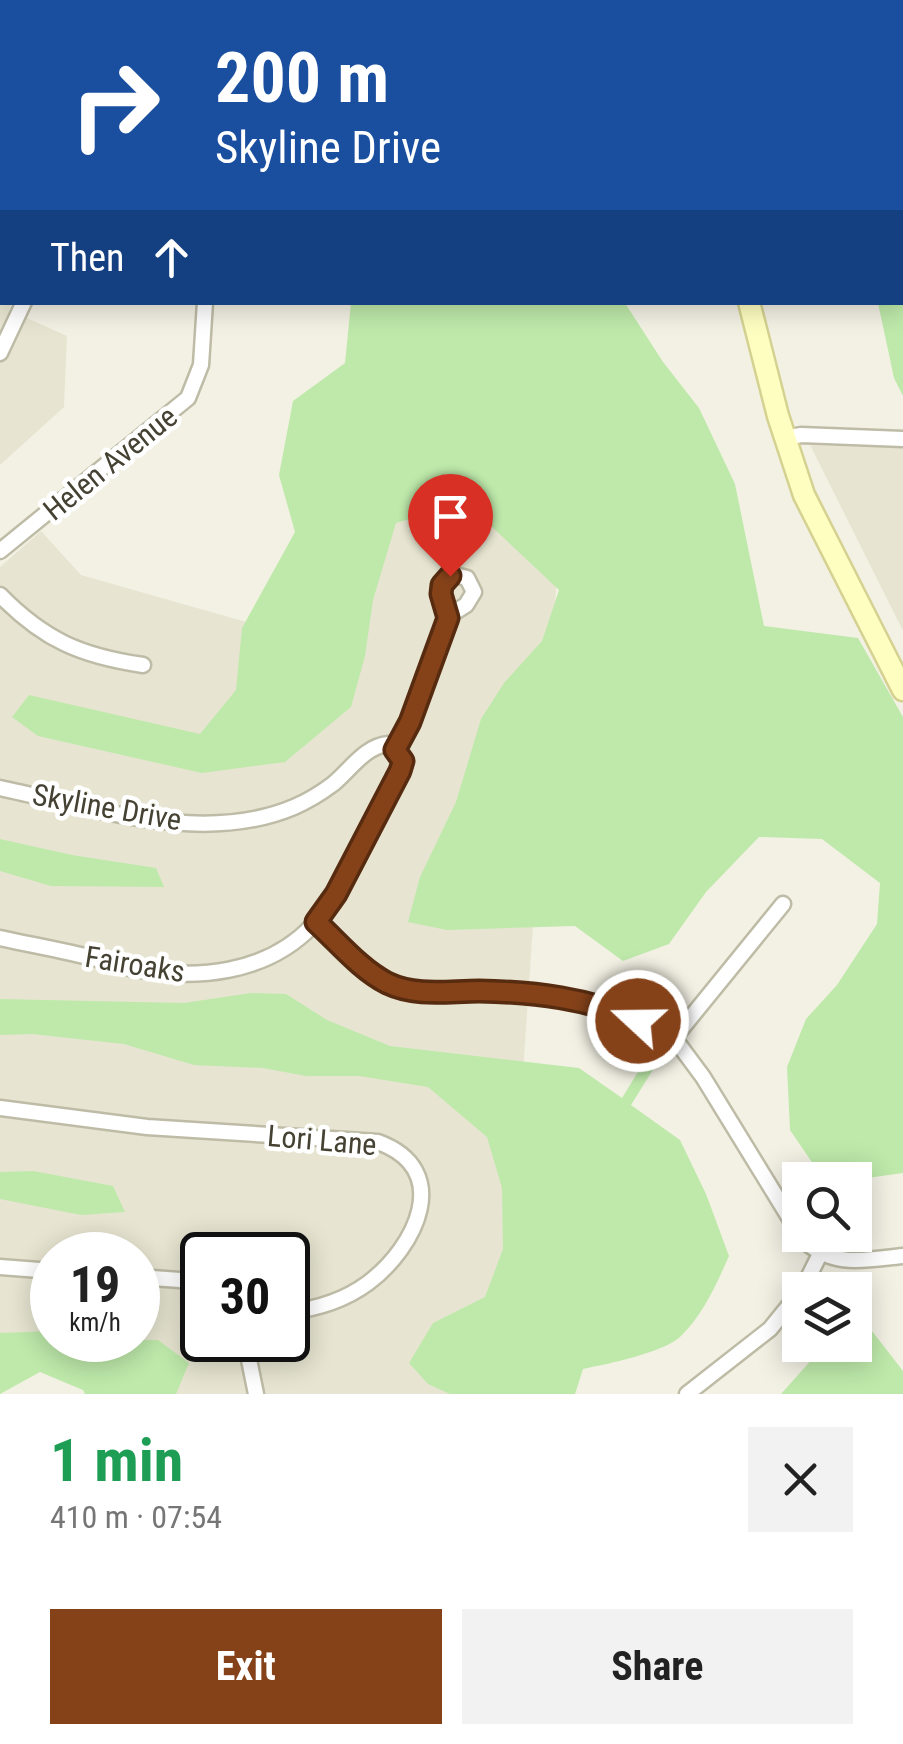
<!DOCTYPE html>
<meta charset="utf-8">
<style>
body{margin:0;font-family:"Roboto Condensed",sans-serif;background:#f2f2f2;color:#222;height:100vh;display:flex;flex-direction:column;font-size:38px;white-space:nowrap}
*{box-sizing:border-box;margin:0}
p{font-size:32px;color:#767676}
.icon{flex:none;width:55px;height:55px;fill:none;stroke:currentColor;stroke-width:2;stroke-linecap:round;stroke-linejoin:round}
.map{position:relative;height:1394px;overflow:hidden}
.panel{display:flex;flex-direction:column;background:#fff;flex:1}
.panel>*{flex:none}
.banner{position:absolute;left:0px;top:0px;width:905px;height:305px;box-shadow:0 5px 25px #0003;background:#1a4fa0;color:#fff;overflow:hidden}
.controls{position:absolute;left:782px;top:1162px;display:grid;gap:20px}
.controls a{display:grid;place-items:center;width:90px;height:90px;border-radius:0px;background:#fff;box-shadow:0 5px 25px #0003;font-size:50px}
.speed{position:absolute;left:30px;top:1232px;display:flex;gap:20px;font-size:50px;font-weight:700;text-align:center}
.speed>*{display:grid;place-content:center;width:130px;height:130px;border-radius:50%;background:#fff;box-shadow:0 5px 25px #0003;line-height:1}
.speed small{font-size:25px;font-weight:400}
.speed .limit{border:5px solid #111;border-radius:15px;background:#fff;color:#111}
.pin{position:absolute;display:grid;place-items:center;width:85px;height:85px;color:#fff;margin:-102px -42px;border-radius:50% 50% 50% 0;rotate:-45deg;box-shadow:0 0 10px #0007}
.pin .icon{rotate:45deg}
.me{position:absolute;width:110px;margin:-55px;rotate:291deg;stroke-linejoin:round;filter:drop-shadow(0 0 8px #0008)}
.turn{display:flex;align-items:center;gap:35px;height:210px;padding:0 50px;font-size:45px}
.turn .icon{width:130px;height:130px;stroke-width:2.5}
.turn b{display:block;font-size:70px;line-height:85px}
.then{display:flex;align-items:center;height:95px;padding:0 50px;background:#0003;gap:20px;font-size:38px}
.round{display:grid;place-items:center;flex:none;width:105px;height:105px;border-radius:0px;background:#f2f2f2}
.headline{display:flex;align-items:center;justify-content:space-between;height:170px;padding:0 50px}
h1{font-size:60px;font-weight:700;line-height:75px;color:#1e9e55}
.action{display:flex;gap:20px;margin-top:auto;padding:20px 50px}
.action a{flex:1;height:115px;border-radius:0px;background:#854219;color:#fff;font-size:40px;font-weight:700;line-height:115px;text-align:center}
.action a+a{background:#f2f2f2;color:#222}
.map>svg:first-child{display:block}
.residential{fill:#e7e5d1;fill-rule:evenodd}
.green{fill:#bee9aa}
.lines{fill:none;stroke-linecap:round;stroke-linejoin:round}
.street-casing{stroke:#bebca6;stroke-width:19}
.secondary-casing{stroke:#d5d291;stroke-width:25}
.street{stroke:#fff;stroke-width:14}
.secondary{stroke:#fffec1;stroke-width:20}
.route-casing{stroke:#562b10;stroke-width:25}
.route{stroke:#854219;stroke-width:18}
.labels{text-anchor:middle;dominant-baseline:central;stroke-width:9;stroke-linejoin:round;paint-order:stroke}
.street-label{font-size:30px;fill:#454233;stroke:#fff}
</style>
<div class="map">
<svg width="903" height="1394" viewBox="0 0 903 1394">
<rect width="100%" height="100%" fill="#f3f1e4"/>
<g class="residential">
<path d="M0,192l2,110 10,1 -3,7 58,26 -3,71 -64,58z"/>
<path d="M567,428l-66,966h-334l-167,-35v-792l41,-36 40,44 197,56 35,-86zM52,1255h86v85h-86zM202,1255h86v85h-86z"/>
<path d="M810,445l93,3v183z"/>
</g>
<g class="green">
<path d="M903,131v265l-9,-18 -16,-75 24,-1z"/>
<path d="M351,303h274l38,59 36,46 36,76 29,142 94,12 45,79v456l-50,7h-29l-34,-50 -3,-63 19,-48 31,-34 40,-61 3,-41 -58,-44 -63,-2 -53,55 -37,52 -46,17 -48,-35 -128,4 -39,-8 12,-45 36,-75 25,-83 23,-36 38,-42 17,-51 -69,-65 -48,-16 -46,14 -23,77 -8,56 -14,51 -66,55 -83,11 -164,-37 -26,-19 17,-22 171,39 36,-44 6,-62 53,-96 -16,-57 14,-74 52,-38z"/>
<path d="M0,839l72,16 84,13 8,19 -113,-1 -51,-15z"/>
<path d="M251,993l35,1 41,26 63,26 189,22 43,30 33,-54 9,8 -33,53 49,35 26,54 23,62c-13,29 -26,59 -49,81 -18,16 -73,27 -97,32l-8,25h-125l-22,-10 -19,-21 24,-40 52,-26 18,-48 -1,-61 -15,-51 -59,-50 -69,-11h-53l-43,-8 -69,-3 -70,-21 -92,-10 -32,1v-36l184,4z"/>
<path d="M33,1171l80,15 12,26 -44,3 -81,-16v-27z"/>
<path d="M52,1331v9h106l31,23 -13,31h-91l-2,-4 -43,-18 -40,22v-61z"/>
<path d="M872,1331l31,40v23h-122l42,-47 32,-2v-8z"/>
</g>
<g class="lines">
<g class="street-casing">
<g id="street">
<path d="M290,0v2"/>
<path d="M230,2l2,-2"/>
<path d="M704,2v-2"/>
<path d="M902,54h1"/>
<path d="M0,353l24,-51"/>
<path d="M785,438l16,-3 102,4"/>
<path d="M0,551l188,-153 13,-33 4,-63"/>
<path d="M455,575l12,3 7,14 -8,13 -19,12 -6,-23 1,-9z"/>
<path d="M0,595c44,45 81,61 143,70"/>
<path d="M395,750l15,-28 37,-105"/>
<path d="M0,788c92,19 202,58 294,19 14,-6 27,-14 39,-23 17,-14 32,-38 55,-40l10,8 5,9 -6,20c-25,46 -49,108 -85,145 -46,48 -115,54 -178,43 -12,-2 -24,-8 -37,-10 -32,-8 -65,-14 -97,-21"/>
<path d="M316,922l59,54 29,14 107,3 66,7 37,10 60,28 29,39 100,163c32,28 60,20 100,16"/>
<path d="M674,1038l109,-134"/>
<path d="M0,1108l147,19 231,15c76,28 38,105 -10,141 -23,17 -52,26 -80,29"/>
<path d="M0,1267l52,4"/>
<path d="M138,1277l42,3 22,7"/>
<path d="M802,1290l18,-36"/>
<path d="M245,1340l11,54"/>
<path d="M687,1394l83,-65 30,-37"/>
</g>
</g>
<g class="secondary-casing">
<g id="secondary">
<path d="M546,0l1,2"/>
<path d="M580,0l1,2"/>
<path d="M749,302l29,114 26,79 99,195"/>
</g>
</g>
<use href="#street" class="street"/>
<use href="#secondary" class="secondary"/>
</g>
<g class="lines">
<g class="route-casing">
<path id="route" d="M450,576l-8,9 -1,9 7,24 -38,104 -15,28 8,11 -3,10 -64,123 -20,28c22,20 44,47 71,61 29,14 61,8 92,8 54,1 110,7 159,30"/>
</g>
<use href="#route" class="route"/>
</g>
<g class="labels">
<g class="street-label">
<text transform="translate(110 463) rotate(-39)">Helen Avenue</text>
<text transform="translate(107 807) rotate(10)">Skyline Drive</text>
<text transform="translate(135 964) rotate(9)">Fairoaks</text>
<text transform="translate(322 1140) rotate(5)">Lori Lane</text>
</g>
</g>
</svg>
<div class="controls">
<a><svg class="icon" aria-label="search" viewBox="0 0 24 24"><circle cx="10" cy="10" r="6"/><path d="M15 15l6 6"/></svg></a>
<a><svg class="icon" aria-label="layers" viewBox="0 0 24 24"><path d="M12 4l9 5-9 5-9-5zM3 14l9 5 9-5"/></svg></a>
</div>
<div class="speed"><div>19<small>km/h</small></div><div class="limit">30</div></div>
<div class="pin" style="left:450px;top:576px;background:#d93025"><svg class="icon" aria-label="arrive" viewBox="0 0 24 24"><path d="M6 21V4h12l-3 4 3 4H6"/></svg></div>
<svg class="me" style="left:638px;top:1021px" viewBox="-20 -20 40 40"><circle r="17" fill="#854219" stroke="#fff" stroke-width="3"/><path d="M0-11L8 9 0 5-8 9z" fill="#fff"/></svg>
<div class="banner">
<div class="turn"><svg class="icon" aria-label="right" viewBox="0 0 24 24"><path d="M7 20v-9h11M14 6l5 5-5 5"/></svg><div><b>200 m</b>Skyline Drive</div></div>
<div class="then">Then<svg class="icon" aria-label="ahead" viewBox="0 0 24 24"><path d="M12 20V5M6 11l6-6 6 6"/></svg></div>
</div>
</div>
<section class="panel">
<div class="headline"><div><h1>1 min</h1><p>410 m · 07:54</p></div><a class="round"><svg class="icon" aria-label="close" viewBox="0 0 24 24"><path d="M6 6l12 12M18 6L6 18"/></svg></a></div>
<div class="action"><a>Exit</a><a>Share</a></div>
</section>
